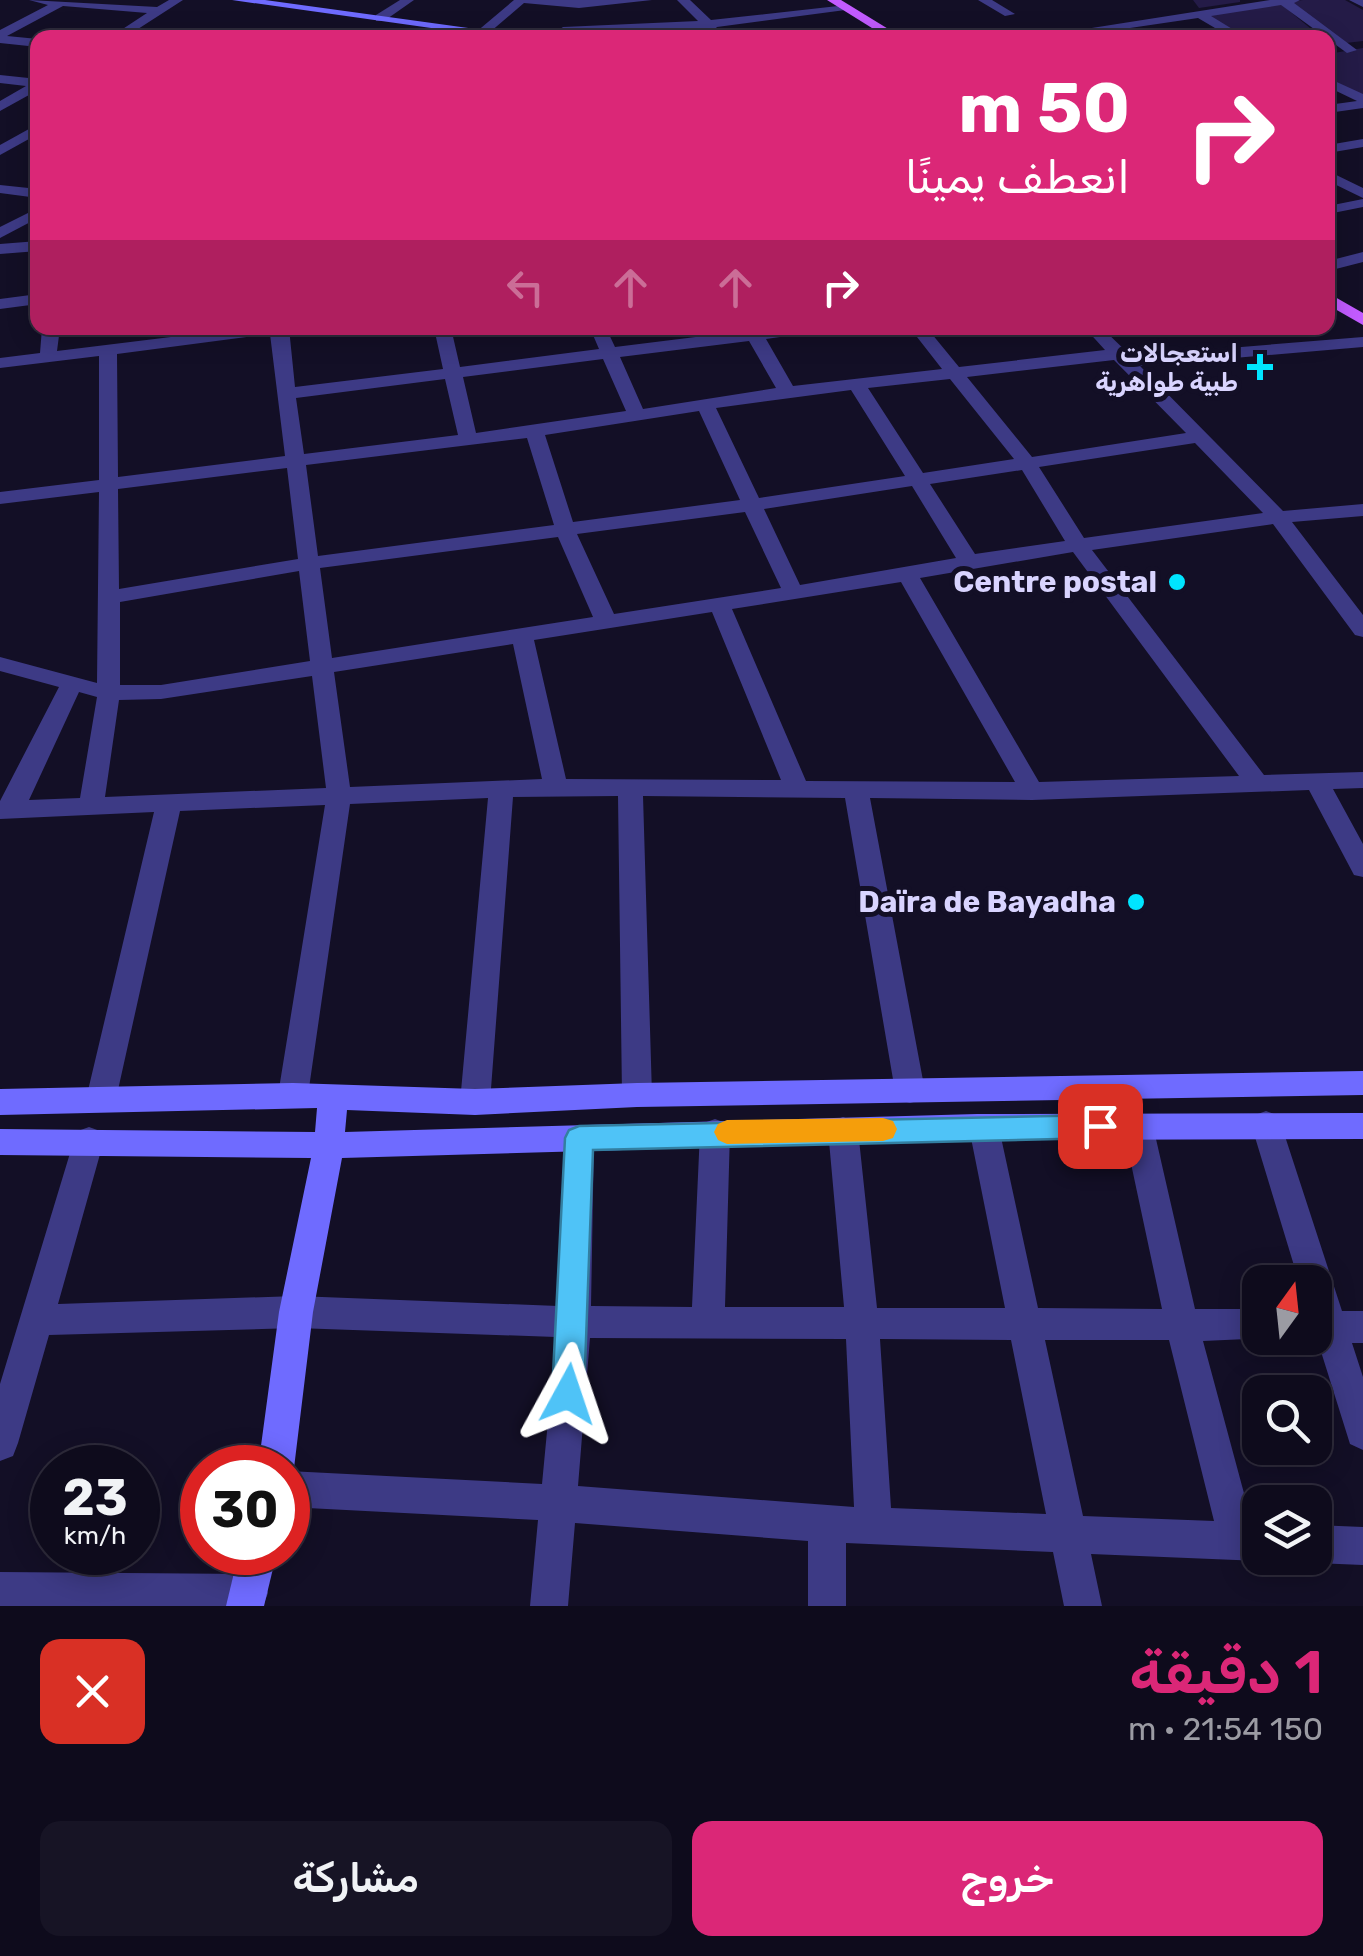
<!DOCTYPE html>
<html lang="ar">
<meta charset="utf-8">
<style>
body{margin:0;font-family:Rubik,"Noto Sans Arabic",sans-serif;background:#171425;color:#f1f3f6;direction:rtl;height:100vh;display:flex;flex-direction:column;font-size:38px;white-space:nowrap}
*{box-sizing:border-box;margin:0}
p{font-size:32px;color:#9b9ba3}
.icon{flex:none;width:55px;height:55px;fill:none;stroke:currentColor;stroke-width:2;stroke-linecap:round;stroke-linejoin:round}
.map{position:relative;height:1606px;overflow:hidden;direction:ltr}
.drawer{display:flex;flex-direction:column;background:#0e0b1c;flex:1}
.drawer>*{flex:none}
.hud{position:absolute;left:30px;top:30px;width:1305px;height:305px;border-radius:20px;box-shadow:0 5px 25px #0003,0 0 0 2px #2e2b3b;direction:rtl;background:#db2777;color:#fff;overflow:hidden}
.needle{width:65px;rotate:15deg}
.buttons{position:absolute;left:1242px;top:1265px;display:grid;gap:20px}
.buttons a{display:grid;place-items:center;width:90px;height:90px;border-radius:20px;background:#0e0b1c;box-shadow:0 5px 25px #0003,0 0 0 2px #2e2b3b;font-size:50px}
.speed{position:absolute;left:30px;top:1445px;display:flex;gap:20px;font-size:50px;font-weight:700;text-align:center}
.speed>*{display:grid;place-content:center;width:130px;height:130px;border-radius:50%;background:#0e0b1c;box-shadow:0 5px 25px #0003,0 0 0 2px #2e2b3b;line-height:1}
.speed small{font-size:25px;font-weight:400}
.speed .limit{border:15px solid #d22;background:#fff;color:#111}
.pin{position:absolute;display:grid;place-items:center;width:85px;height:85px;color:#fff;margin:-42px;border-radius:20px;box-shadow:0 5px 15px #0006}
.me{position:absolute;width:110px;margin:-55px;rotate:5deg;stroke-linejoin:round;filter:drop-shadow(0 0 8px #0008)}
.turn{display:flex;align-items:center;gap:35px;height:210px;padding:0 40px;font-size:45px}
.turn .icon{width:130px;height:130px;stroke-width:2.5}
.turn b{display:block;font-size:70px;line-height:85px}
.lanes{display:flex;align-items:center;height:95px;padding:0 40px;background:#0003;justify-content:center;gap:50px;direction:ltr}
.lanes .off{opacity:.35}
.round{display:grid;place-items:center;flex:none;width:105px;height:105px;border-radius:20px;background:#171425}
.overview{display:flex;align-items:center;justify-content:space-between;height:170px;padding:0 40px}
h1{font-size:60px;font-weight:600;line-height:75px;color:#db2777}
.action{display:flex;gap:20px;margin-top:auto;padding:20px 40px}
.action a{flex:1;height:115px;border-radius:20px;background:#db2777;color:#fff;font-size:40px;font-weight:600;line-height:115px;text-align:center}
.action a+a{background:#171425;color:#f1f3f6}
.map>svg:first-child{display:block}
.building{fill:#241b47}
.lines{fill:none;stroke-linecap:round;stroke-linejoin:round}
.street{fill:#3d3a85;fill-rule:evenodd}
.secondary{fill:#6f6bff;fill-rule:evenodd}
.primary{fill:#c25bff;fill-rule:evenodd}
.route{fill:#4fc3f7;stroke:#337fa1;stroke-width:2.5}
.slow{fill:#f59e0b}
.poi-dot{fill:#00e5ff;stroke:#130f26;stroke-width:4}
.labels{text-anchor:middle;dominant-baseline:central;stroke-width:10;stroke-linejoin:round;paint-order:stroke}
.far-poi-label{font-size:25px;font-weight:bold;fill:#d9d4ff;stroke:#130f26;text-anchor:end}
.poi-label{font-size:30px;font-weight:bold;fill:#d9d4ff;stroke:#130f26;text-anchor:end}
</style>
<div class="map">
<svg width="1363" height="1606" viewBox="0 0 1363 1606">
<rect width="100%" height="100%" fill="#130f26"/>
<g class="building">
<path d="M1193,0h47v2l-41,6z"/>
<path d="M1303,0h42l18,10v31l-17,2 -57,-41z"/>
<path d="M1281,4l41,34h-80l-44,-23z"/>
<path d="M1363,48v50l-35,-17v-27z"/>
</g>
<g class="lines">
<g class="street">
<path d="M29,0l128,7 12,-7h14l-59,38h-15l38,-25 -84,-7 -56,30 31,3v8l-38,-4v-13l48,-25z"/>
<path d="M400,0h14l-30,21h-8v-6z"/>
<path d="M514,0h138l-73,8 -55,-5 -41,35h-14z"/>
<path d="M677,0h13l21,20 136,-15 6,4 -136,18 -5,5 -7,-4 -142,7 -6,-4 6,-4 135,-6z"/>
<path d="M978,0h14l23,14 -10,2z"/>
<path d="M1270,0h30l-6,3 63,47 -10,3 -66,-48 -70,11 36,22h-15l-34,-20 -136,20h-34z"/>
<path d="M1349,0h14v7z"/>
<path d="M0,75l38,4v11l-38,21v-10l26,-15 -26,-3z"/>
<path d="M1328,78l35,16v14l-35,5v-8l29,-4 -29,-14z"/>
<path d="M38,124v10l-38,21v-10z"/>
<path d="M1363,139v8l-35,6v-8z"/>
<path d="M1328,171l35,17v10l-35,-17z"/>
<path d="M0,185l38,4v9l-38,-5z"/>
<path d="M1363,199v8l-35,7v-8z"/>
<path d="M38,208v10l-38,20v-11z"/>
<path d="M38,241v10l-38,3v-10z"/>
<path d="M1363,252v10l-35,9v-10z"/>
<path d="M38,294v10l-38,5v-10z"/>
<path d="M42,328h18l-3,23 187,-23h45l6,59 148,-18 -9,-41h17l9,39 139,-18 -9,-21h16l9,19 129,-16 -1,-3h73l-8,5 -42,6 27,47 149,-17 -32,-41h17l32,39 146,-17 -20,-22h17l29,28 232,-19v10l-223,19 143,145 80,-7v12l-71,6 71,93v22l-8,-2 -82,-111 -181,26 172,225 99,-3v16l-30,1 30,55v33l-9,-2 -45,-85 -277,10 -162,-2 55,293 -4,9 -11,3 -11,-3 -4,-9 -50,-293 -202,-2 9,299 -4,9 -11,3 -11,-3 -4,-9 -4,-299 -105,1 -23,305 -4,9 -11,4 -11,-4 -4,-9 28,-304 -138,6 -42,291 -4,9 -11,3 -11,-3 -4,-9 47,-290 -145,6 -64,288 -4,9 -11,3 -11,-3 -4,-9 68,-287 -154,7v-18l59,-114 -59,-16v-14l97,26 2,-191 -99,12v-12l99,-12v-124l-99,12v-10l40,-5zM270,334l15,122 -167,21 -1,-123zM749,341l27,47 -133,21 -23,-52zM603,359l23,52 -150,22 -13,-56zM1114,360l72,73 -154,24 -65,-80zM445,379l13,56 -154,19 -8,-56zM950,379l64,80 -91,14 -55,-85zM851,390l54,86 -146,22 -43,-90zM699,411l41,89 -167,22 -28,-87zM527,438l27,87 -236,31 -12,-91zM1195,443l68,70 -179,25 -45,-71zM287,468l11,91 -179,30 -1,-100zM1022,470l43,71 -90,13 -45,-70zM912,486l44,72 -156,27 -36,-76zM745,512l36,76 -167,26 -37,-80zM558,537l35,80 -261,41 -12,-90zM1073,552l166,224 -200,6 -119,-204zM299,571l11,90 -149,24h-41v-83zM901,582l114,200 -209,-1 -74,-172zM712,612l69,168 -215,-1 -32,-139zM513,644l29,135 -192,8 -16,-115zM312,676l14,112 -221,9 14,-97 42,-1zM79,692l18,5 -17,101 -51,2z"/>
<path d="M1266,1111l11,4 4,9 61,187h21v32h-11l11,34v73l-13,-6 -32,-102 -11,-4h8v-56h-16l-48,-158 4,-9z"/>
<path d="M1138,1113l11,4 4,9 42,183h65v29h9l-66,3 49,182h8v35h8l-8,3 -169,-7 11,52h-38l-11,-54 -207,-9v63h-38v-65l-233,-18 -7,83h-38l8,-86 -250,-13v-36l254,13 14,-147 -260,-9 -247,7 -31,108 -5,13 -13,5v-77l74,-244 4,-9 11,-4 11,4 4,9 -46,164 238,-8 262,10 6,-168 4,-9 11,-4 11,4 4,9 -3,168 101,1 8,-175 4,-9 11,-4 11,4 4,9 -5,175h119l-16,-177 4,-9 11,-4 11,4 4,9 19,178h128l-36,-180 4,-9 11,-4 11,4 4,9 39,180 124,1 -39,-183 4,-9zM590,1338l256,1 8,168 -276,-21zM880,1339l131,1 35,174 -155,-6zM1045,1340h124l45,181 -131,-5z"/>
<path d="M1315,1525l48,2v38l-48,-2 -13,-5h13z"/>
<path d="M0,1572l249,2 14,5 5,14 -5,13h-263z"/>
</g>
<g class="secondary">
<path d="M232,0h33l275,38h-38z"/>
<path d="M1363,1071v24l-726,12 -162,8 -128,-5 -2,22 632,-18 386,-1v26l-386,1 -635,18 -29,154 -19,156 -6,13v-13h-30l21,-156 32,-154 -311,-3v-26l315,3 2,-24 -317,7v-26l293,-6 182,6 162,-6z"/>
<path d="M239,1552h38l-13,54h-38z"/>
</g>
<g class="primary">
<path d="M827,0h14l62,38h-15z"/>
<path d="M1328,293l35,20v12l-35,-20z"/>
</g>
</g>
<path class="route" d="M1100,1115l10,3 4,8 -4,9 -10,3 -507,12 -9,244 -5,11 -11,5 -11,-5 -5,-11 13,-256 4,-8 10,-4z"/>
<path class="slow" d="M883,1118l10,3 4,8 -4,9 -10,3 -156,3 -9,-4 -4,-8 4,-8 9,-4z"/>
<g class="poi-dot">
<path d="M1255 352h10v10h10v10h-10v10h-10v-10h-10v-10h10z"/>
<circle cx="1177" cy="582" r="10"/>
<circle cx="1136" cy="902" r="10"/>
</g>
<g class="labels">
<g class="far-poi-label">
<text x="1238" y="353">استعجالات<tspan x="1238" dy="29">طبية طواهرية</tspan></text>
</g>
<g class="poi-label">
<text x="1157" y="582">Centre postal</text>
<text x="1116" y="902">Daïra de Bayadha</text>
</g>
</g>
</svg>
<div class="buttons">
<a><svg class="needle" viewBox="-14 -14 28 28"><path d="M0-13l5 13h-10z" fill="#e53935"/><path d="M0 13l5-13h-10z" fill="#9b9ba3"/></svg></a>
<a><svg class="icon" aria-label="search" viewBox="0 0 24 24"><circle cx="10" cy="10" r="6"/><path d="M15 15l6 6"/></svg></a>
<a><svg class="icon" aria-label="layers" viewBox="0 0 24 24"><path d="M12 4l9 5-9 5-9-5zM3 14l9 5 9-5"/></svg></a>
</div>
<div class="speed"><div>23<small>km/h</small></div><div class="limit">30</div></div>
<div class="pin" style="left:1100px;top:1126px;background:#d93025"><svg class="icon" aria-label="arrive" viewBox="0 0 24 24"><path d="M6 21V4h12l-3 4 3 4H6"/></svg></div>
<svg class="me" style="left:568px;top:1394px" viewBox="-20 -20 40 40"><path d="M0-17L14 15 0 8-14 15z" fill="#4fc3f7" stroke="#fff" stroke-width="4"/></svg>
<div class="hud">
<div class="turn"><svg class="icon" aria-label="right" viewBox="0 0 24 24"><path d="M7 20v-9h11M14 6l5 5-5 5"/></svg><div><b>50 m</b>انعطف يمينًا</div></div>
<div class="lanes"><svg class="icon off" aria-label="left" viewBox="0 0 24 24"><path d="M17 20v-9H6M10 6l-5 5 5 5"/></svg><svg class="icon off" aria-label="ahead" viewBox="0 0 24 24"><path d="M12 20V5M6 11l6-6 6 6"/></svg><svg class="icon off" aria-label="ahead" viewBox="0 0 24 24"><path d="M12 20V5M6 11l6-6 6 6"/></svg><svg class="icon" aria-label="right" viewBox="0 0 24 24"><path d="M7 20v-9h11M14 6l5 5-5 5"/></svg></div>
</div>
</div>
<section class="drawer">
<div class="overview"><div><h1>1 دقيقة</h1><p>150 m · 21:54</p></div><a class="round" style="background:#d93025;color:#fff"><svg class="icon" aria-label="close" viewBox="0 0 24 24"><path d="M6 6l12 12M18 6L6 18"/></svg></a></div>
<div class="action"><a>خروج</a><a>مشاركة</a></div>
</section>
